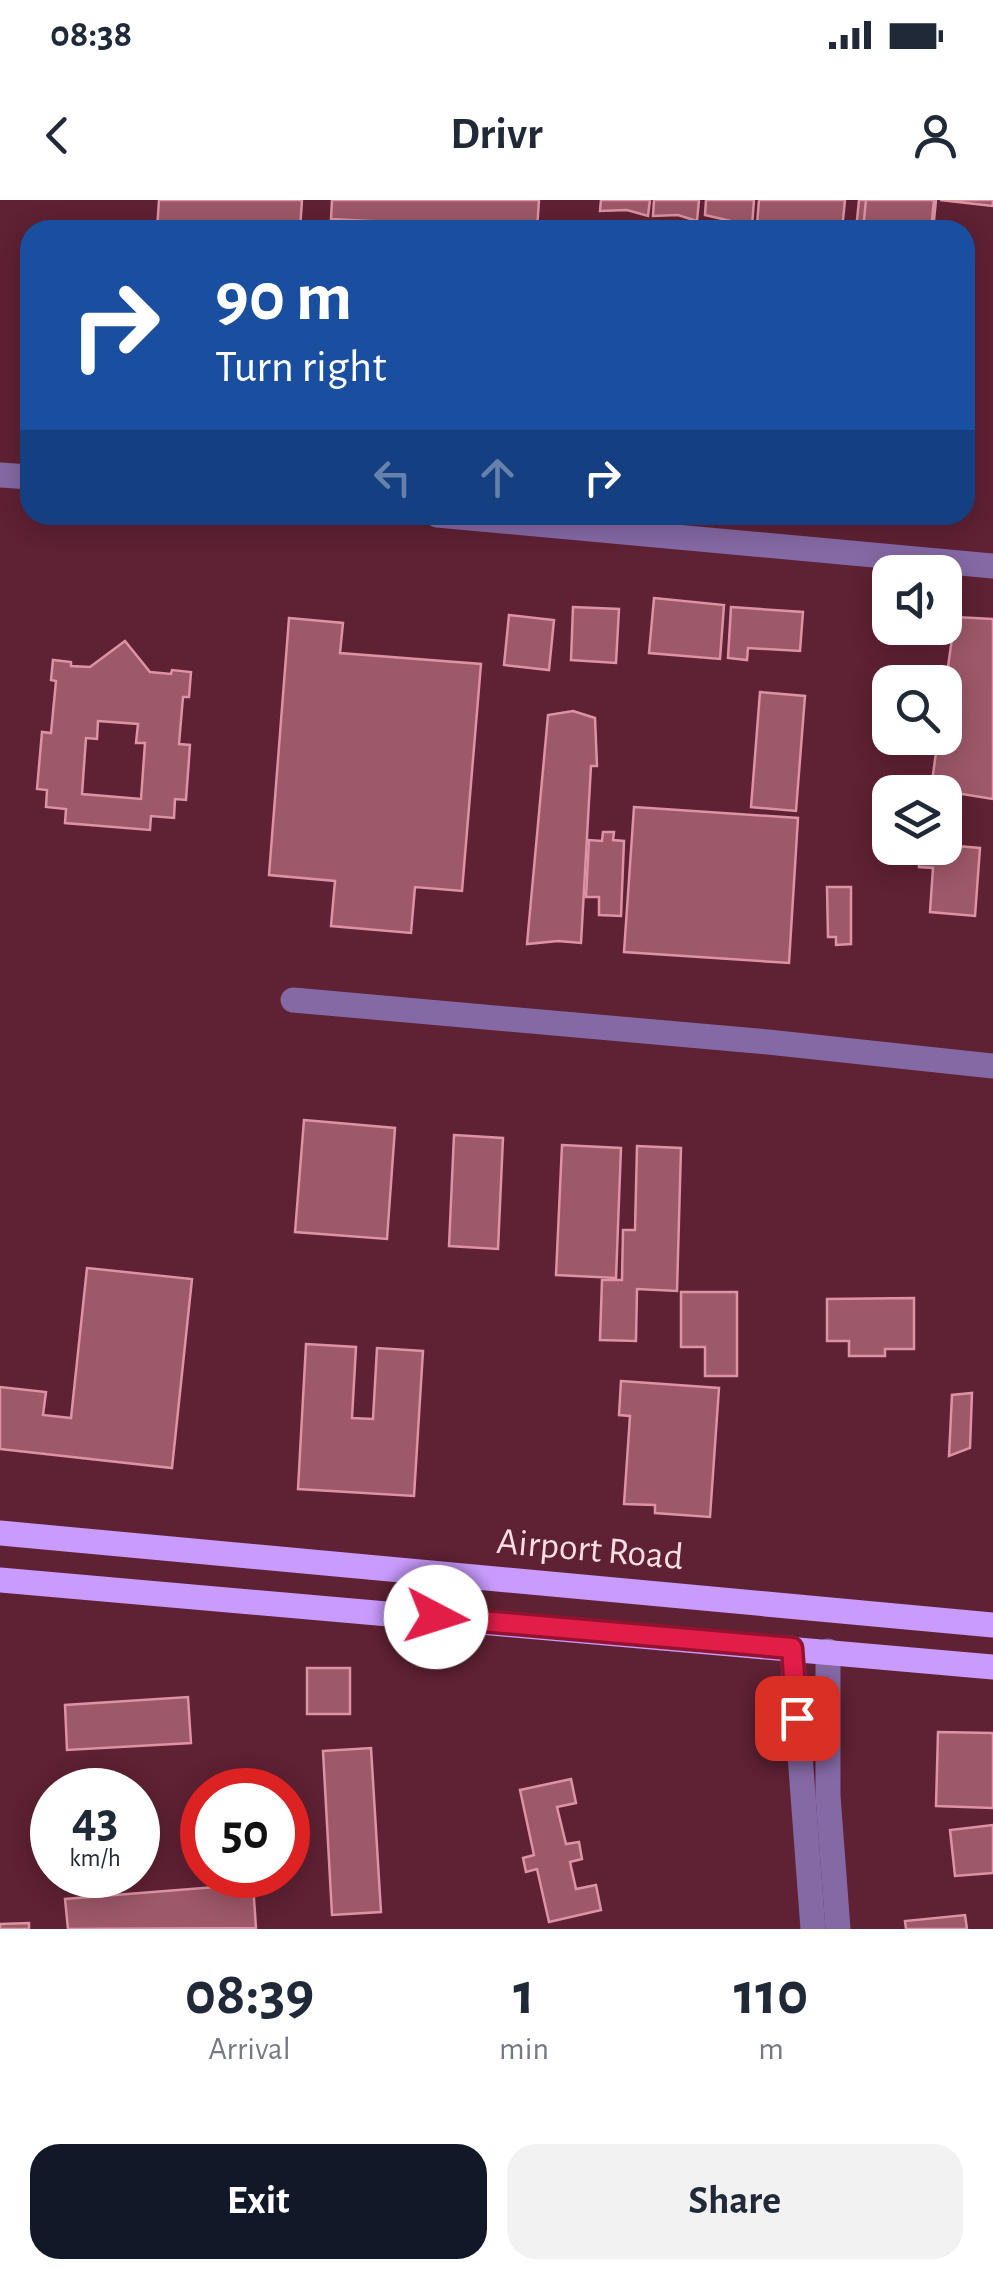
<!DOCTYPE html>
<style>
body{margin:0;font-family:"Alegreya Sans",sans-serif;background:#f2f2f3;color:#1f2937;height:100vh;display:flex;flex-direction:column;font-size:38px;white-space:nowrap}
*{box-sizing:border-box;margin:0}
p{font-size:32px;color:#747a83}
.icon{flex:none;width:55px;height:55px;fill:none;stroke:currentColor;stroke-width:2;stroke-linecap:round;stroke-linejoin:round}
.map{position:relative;height:1729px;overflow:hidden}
.panel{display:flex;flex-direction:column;background:#fff;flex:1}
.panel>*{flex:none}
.hud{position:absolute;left:20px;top:20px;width:955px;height:305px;border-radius:30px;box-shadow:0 5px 25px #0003;background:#1a4fa0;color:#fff;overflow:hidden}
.buttons{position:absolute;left:872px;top:355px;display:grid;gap:20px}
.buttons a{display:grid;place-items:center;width:90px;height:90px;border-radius:20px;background:#fff;box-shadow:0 5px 25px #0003;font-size:50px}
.speed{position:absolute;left:30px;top:1568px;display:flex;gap:20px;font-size:50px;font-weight:700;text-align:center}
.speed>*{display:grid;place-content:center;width:130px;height:130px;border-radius:50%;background:#fff;box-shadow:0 5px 25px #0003;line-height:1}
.speed small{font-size:25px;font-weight:400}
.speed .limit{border:15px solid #d22;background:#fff;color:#111}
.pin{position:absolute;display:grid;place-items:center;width:85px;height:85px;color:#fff;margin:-42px;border-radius:20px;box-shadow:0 5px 15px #0006}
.me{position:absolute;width:110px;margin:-55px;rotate:95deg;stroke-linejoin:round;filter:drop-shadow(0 0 8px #0008)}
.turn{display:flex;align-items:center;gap:35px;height:210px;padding:0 30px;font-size:45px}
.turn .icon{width:130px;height:130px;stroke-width:2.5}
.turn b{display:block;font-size:70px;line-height:85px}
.lanes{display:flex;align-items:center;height:95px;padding:0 30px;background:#0003;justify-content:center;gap:50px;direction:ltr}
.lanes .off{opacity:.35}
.eta{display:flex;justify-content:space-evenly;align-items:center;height:170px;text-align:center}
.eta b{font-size:60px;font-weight:700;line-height:70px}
.button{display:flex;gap:20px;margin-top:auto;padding:20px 30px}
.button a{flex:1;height:115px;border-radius:30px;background:#111827;color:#fff;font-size:40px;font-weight:700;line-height:115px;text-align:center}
.button a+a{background:#f2f2f3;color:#1f2937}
.status{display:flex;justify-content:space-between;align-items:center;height:70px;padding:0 50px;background:#fff;direction:ltr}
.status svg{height:28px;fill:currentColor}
header{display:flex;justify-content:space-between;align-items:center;height:130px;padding:0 30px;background:#fff;font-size:45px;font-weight:700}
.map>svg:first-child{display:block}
.building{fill:#9d5869;stroke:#dd93a3;stroke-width:2.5;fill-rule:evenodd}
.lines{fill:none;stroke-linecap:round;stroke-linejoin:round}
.minor{stroke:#8569a5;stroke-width:25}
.major{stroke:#c99bfe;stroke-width:25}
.route-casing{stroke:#92132f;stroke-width:25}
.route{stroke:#e11d48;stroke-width:18}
.labels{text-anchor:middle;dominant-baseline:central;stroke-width:8;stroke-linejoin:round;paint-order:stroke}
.street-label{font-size:38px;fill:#ffdee4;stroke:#5f2134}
</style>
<div class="status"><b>08:38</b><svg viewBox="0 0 49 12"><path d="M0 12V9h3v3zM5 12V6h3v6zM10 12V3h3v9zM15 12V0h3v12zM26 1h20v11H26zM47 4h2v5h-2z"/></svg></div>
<header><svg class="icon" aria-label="back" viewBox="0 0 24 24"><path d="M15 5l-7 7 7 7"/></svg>Drivr<svg class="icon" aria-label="person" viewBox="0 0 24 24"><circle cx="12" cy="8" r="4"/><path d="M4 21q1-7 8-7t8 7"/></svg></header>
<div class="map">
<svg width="993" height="1729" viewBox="0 0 993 1729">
<rect width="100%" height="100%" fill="#5f2134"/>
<g class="building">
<path d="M159,0h143l-2,30h-143z"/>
<path d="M332,0h207l-2,30 -206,-11z"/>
<path d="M601,0h49l-2,16 -21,-6 -27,1z"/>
<path d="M654,0h45l-2,21 -19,-6 -25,1z"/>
<path d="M706,0h48l-2,26 -47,-11z"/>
<path d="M759,0h86l-3,30h-19l-22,-6 -44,1z"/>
<path d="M859,0h77l-3,30h-77z"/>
<path d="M866,0h68l-3,30h-68z"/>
<path d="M940,0h53v6z"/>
<path d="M654,398l70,7 -4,54 -71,-6z"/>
<path d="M573,407l46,2 -3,54 -45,-3z"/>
<path d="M731,407l72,5 -3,39 -52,-3 -1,12 -19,-2z"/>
<path d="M509,415l45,5 -5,50 -45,-5z"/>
<path d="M955,417l38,2v180l-62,-10 7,-51h7v-50z"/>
<path d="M289,418l54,5 -3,30 141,11 -19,227 -47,-4 -4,46 -80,-7 4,-45 -66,-6z"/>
<path d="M125,441l25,31 21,2 1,-4 19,2 -2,25h-6l-4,47 11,1 -4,55 -11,-1 -1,19 -23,-2 -1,14 -85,-7 1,-14 -20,-2 1,-17 -10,-1 5,-57 9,1 5,-52 -5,-1 2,-20 18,2v4l19,1zM98,521l40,3 -2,19h9l-4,56 -59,-5 4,-56 11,1z"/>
<path d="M760,492l45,4 -9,115 -45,-4z"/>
<path d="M573,511l22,7 2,48h-6l-10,177 -23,-2 -31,3 21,-229z"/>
<path d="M634,607l164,11 -9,145 -165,-11z"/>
<path d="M603,632h11l-1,8 11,1 -3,75 -22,-1v-18h-13l3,-57 13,1z"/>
<path d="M945,645l35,3 -5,68 -45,-4 3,-44 -14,-1 2,-19h24z"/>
<path d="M827,687h24v57l-15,1v-8h-8z"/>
<path d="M304,920l91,8 -8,111 -92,-7z"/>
<path d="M454,935l49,3 -5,111 -49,-3z"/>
<path d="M562,945l59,3 -5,130 -60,-3z"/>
<path d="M637,946l44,2 -4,143 -40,-2 -1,52 -36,-1 2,-60h20l1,-50h12z"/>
<path d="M87,1068l105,11 -20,189 -172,-19v-62l46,5 -3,23 28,3z"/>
<path d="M681,1092h56v84h-32v-29h-24z"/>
<path d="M914,1098v51h-29v7h-36v-15h-22v-42z"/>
<path d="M306,1144l50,3 -4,71 21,1 4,-71 46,3 -9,145 -116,-7z"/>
<path d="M621,1181l98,7 -9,129 -55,-4v-8l-31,-1 6,-88 -11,-1z"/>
<path d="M972,1193l-2,55 -21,8 3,-61z"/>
<rect x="307" y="1468" width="43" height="46"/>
<path d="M188,1497l3,46 -124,7 -2,-45z"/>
<path d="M938,1532l55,1v75l-57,-2z"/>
<path d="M371,1548l10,164 -49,3 -9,-164z"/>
<path d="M571,1579l5,24 -19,4 9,37 13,-2 3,17 -12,3 6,27 20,-4 5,25 -52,12 -12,-53 -11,3 -3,-14 11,-3 -14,-65z"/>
<path d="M993,1625v48l-38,3 -5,-46z"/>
<path d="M253,1684l3,44 -188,1 -3,-30z"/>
<path d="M965,1715l2,14h-61l-1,-8z"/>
<path d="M29,1723v6h-29v-5z"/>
</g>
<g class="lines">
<g class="minor">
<path d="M0,275l30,2"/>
<path d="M437,315l556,51"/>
<path d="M293,800l475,42 225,24"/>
<path d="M792,1448l21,281"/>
<path d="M828,1451v145l10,133"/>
</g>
<g class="major">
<path d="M0,1333l993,92"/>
<path d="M0,1380l993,87"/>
</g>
</g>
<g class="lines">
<g class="route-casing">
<path id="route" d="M436,1417l356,31 5,70"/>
</g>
<use href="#route" class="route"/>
</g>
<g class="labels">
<g class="street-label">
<text transform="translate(590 1350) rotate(5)">Airport Road</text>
</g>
</g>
</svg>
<div class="buttons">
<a><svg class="icon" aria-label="sound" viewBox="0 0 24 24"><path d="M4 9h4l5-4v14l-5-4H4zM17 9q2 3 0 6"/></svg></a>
<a><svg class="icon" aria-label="search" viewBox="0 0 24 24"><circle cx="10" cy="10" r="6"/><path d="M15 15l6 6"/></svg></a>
<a><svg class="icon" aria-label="layers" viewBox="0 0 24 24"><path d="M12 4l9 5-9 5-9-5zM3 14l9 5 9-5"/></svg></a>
</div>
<div class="speed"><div>43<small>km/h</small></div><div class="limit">50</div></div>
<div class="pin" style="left:797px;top:1518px;background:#d93025"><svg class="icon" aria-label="arrive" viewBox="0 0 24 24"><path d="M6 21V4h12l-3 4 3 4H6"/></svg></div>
<svg class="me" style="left:436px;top:1417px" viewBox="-20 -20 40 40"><circle r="19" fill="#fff"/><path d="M0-13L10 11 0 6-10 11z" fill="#e11d48"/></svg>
<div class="hud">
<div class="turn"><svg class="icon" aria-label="right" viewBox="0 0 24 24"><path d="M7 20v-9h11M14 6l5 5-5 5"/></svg><div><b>90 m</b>Turn right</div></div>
<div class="lanes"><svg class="icon off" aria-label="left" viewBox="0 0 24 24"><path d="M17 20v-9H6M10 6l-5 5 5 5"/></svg><svg class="icon off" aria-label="ahead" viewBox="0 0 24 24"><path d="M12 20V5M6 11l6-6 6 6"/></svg><svg class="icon" aria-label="right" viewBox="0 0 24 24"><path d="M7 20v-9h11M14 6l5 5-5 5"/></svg></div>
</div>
</div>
<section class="panel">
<div class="eta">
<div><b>08:39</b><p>Arrival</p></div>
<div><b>1</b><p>min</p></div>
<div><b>110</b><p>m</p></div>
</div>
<div class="button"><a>Exit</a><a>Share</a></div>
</section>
